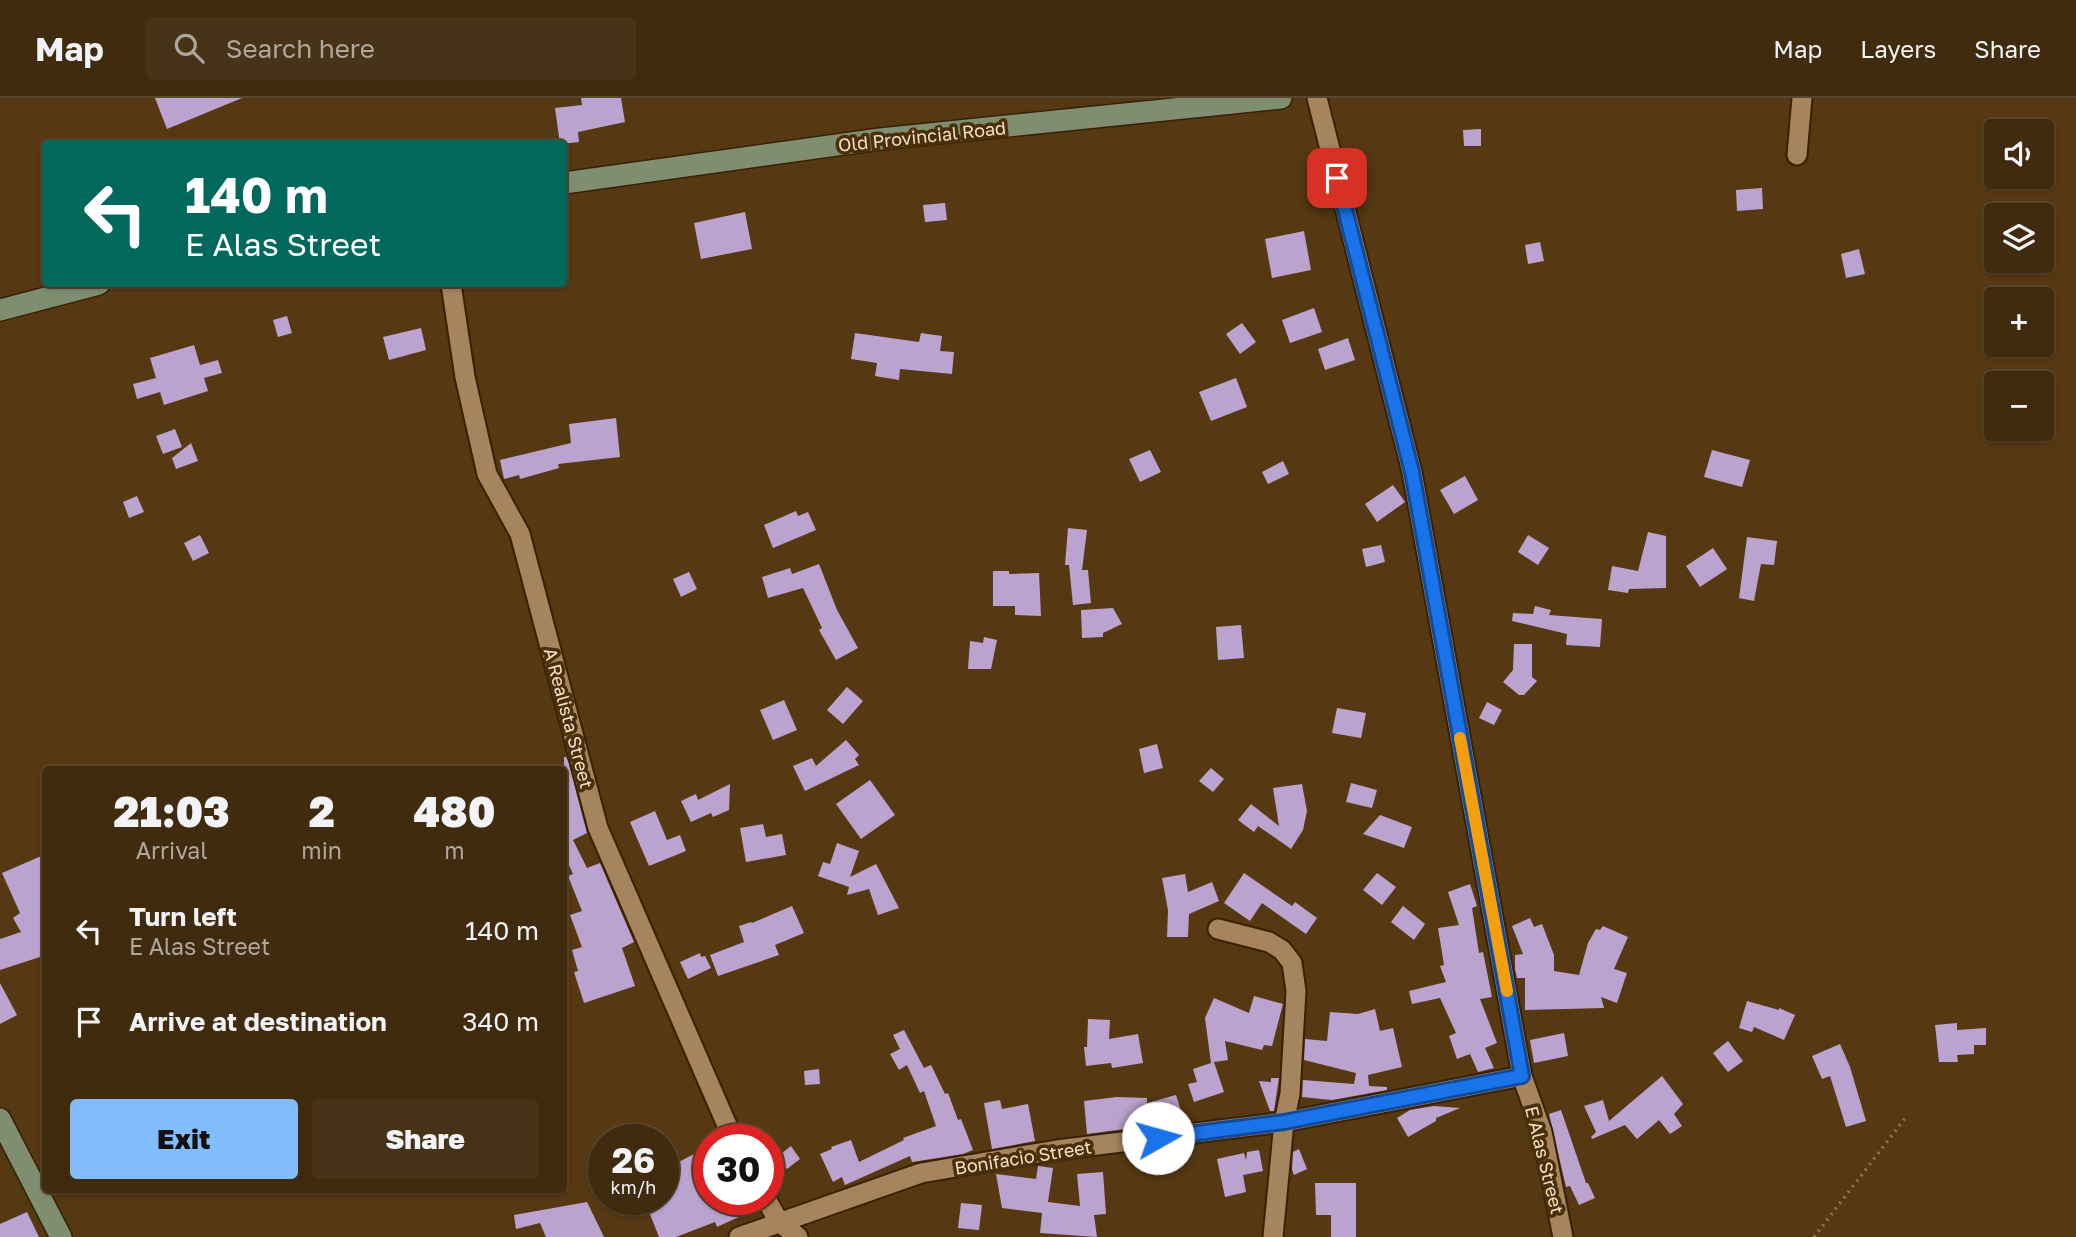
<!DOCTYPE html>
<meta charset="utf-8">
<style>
body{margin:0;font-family:"Golos Text",sans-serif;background:#473317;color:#f1f3f6;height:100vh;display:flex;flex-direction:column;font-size:26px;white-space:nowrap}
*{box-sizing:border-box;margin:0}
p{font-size:23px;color:#aea79e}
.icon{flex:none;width:38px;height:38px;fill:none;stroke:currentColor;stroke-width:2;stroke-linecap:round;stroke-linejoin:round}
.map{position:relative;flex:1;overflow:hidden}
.sheet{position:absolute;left:42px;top:668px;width:525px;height:427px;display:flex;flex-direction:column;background:#402b0e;border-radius:7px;box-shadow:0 2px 5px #0004,0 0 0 2px #59472e}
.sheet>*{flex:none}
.top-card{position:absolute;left:42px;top:42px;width:525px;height:147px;border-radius:7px;box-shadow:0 2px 5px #0004,0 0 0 2px #59472e;background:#00695c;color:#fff;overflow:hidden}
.buttons{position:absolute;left:1984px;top:21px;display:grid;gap:14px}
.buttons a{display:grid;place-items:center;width:70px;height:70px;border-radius:7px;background:#402b0e;box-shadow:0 2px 5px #0004,0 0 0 2px #59472e;font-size:35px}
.speed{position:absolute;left:588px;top:1026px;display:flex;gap:14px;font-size:35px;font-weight:700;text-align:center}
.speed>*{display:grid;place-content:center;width:91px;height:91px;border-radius:50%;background:#402b0e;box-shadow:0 2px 5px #0004,0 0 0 2px #59472e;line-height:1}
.speed small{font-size:18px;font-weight:400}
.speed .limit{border:10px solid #d22;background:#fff;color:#111}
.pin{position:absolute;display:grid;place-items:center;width:60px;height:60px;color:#fff;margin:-30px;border-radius:14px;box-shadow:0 4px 10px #0006}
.me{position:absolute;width:77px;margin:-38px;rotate:83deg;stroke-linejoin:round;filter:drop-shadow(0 0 5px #0008)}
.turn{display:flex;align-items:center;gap:24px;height:147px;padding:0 28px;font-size:32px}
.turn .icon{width:91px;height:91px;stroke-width:2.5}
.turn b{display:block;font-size:49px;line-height:60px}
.eta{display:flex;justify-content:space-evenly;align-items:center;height:119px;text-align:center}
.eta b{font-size:42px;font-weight:800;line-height:49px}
.cta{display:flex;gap:14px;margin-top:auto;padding:14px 28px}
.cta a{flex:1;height:80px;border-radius:7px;background:#80bdfa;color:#111;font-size:28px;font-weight:800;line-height:80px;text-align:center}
.cta a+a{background:#473317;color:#f1f3f6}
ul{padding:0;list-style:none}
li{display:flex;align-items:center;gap:21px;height:91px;padding:0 28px}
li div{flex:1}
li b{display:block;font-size:26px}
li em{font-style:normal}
header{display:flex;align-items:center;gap:42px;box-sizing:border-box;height:98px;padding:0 35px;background:#402b0e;border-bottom:2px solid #59472e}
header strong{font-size:33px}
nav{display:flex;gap:38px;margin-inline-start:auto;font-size:24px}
.search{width:490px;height:63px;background:#473317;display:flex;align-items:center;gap:18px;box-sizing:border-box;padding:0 24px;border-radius:7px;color:#aea79e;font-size:26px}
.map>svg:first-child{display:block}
.building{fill:#bba3cf}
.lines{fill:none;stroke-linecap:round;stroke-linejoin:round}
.street-casing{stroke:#372105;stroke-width:23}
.secondary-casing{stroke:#372105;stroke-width:24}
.path{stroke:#8d7454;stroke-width:3.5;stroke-dasharray:2 5;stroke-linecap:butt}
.street{stroke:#a5845e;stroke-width:19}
.secondary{stroke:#7f8d71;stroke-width:21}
.route-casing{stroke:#114b97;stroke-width:18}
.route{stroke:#1a73e8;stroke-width:12}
.slow{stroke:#f59e0b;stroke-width:12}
.labels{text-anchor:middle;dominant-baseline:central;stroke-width:7;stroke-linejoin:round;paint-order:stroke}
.street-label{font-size:18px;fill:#f2e0cc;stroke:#4b2f07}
</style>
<header>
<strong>Map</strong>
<div class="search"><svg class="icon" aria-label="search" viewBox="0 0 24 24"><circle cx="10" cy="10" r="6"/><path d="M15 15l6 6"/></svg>Search here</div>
<nav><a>Map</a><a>Layers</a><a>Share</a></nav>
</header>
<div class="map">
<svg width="2076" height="1139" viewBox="0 0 2076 1139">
<rect width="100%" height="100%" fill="#563913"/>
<g class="building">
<path d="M155,0h87l-75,31z"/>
<path d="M581,0h40l4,24 -47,10 1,10 -19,2 -5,-36 27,-3z"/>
<path d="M1481,31v17h-17l-1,-16z"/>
<path d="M1762,90l1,21 -26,2 -1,-21z"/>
<path d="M945,105l2,17 -22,2 -2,-17z"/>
<path d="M745,114l7,37 -51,10 -7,-36z"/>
<path d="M1304,133l7,39 -39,8 -7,-39z"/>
<path d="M1540,144l4,19 -16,3 -3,-19z"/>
<path d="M1859,151l6,25 -19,4 -5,-24z"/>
<path d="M1314,210l8,24 -32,11 -8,-23z"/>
<path d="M287,218l5,17 -14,4 -5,-17z"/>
<path d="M1242,225l14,19 -16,12 -14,-20z"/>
<path d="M421,230l5,22 -37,10 -6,-23z"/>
<path d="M855,235l64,9 2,-9 21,3 -2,15 14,1 -2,22 -52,-5 -1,11 -24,-4 2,-13 -26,-4z"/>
<path d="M1348,240l7,22 -30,10 -7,-21z"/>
<path d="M194,247l6,20 18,-5 4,13 -18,5 4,13 -44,14 -4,-13 -23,7 -4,-15 23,-6 -6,-20z"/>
<path d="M1236,280l11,29 -36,14 -12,-29z"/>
<path d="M616,320l4,39 -62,7 1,4 -39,11 -1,-4 -15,4 -4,-19 71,-17 -2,-19z"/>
<path d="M175,331l7,18 -19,7 -7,-18z"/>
<path d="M191,345l7,18 -22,8 -4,-11z"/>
<path d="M1150,352l11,22 -21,10 -11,-23z"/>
<path d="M1712,352l38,10 -8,27 -38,-10z"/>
<path d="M1283,363l6,13 -21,10 -6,-12z"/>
<path d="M1465,378l13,24 -24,14 -14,-24z"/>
<path d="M1393,387l12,17 -28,20 -12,-18z"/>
<path d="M137,398l7,16 -15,6 -6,-16z"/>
<path d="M796,413l2,5 10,-4 8,18 -43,18 -9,-23z"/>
<path d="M1068,430l19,2 -5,40h6l3,33 -18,2 -4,-40h-4z"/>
<path d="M1648,434l18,4v52l-37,1 -1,4 -20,-3 4,-24 26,5z"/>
<path d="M200,437l9,18 -16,8 -9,-18z"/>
<path d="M1528,437l21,13 -11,17 -20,-13z"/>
<path d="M1747,439l30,4 -3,24 -13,-1 -7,37 -15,-3z"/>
<path d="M1381,447l4,17 -19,5 -4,-18z"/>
<path d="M1713,450l14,21 -27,18 -14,-21z"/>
<path d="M819,466l18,46 21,38 -22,12 -17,-30 3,-2 -19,-40 -35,10 -6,-21 28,-9 2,6z"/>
<path d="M993,473h16v3l30,-1 2,43 -26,-1v-9h-22z"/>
<path d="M689,474l8,17 -16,8 -8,-18z"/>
<path d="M1535,508l16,4 -2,5 53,4 -2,28 -34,-2 1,-11 -55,-13 1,-8 20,1z"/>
<path d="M1113,510l9,16 -19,9v4l-21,1 -1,-28z"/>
<path d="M1241,527l3,33 -26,2 -2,-33z"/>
<path d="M984,539l13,3 -6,29h-23l2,-28 13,2z"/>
<path d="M1514,546h18v33l5,4 -13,14h-5l-16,-13 10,-12z"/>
<path d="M847,589l16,14 -20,23 -16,-14z"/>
<path d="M784,602l13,30 -24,10 -13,-30z"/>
<path d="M1487,604l15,8 -8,15 -15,-7z"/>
<path d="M1337,610l29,5 -5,25 -29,-5z"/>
<path d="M846,642l13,15 -4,4 4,6 -54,26 -12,-25 19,-8 4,8z"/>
<path d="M1157,646l6,24 -19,5 -5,-24z"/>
<path d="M564,659h2l2,4 19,72 -14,7 14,28 13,-5 34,79 -12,6 13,38 -51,17 -10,-31 4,-1 -6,-21 10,-3 -12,-32 12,-4 -14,-35 5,-2 -9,-20z"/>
<path d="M1211,670l13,11 -11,13 -14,-11z"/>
<path d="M870,682l25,35 -34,24 -25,-35z"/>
<path d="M1351,685l26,7 -5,18 -26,-6z"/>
<path d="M730,686l-1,26 -16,7 -2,-4 -20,9 -10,-21 15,-7 2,6z"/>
<path d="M1302,686l5,27 -4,19 -12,19 -33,-23 -4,6 -16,-12 13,-16 28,22 -6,-38z"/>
<path d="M655,713l12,29 13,-5 6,16 -37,15 -19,-44z"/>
<path d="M1380,717l32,12 -8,21 -41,-14z"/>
<path d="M763,726l3,13 16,-3 4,21 -40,7 -6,-34z"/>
<path d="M837,745l22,8 -9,26 26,-13 23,44 -21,7 -9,-26 -22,6 2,-8 -31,-11 5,-14 7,2z"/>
<path d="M46,756v71l-5,3 5,13v14l-46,15v-31l21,-7 -8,-14 7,-5 -18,-40z"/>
<path d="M1244,775l48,33 3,-4 22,16 -11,16 -44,-31 -12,18 -26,-18z"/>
<path d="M1377,775l19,14 -14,18 -19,-15z"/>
<path d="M1185,776l3,18 24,-10 7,19 -30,13 -1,23h-21l1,-27 -6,-32z"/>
<path d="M1470,786l7,22 -5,2 7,45 4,-1 9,45 -12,2 17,44 -12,5 9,20 -16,4 -8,-18 -13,5 -8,-23 7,-3 -16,-35 -28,6 -3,-13 37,-9 -6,-16 4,-1 -6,-37 21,-3 -11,-33z"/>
<path d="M792,808l12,27 -29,12 4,10 -61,21 -8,-21 34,-13 -5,-16 12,-4 1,1z"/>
<path d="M1403,808l22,18 -11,16 -23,-18z"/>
<path d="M1530,820l4,9 8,-3 12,31v16l25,4 9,-32 8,-14 4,1 3,-4 25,11 -14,32 13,4 -10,30 -16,-6 3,11 -79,2v-32h-8l-2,-9v-14l8,-1 -11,-28z"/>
<path d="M700,855l1,4 4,-1 6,12 -23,11 -8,-17z"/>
<path d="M0,885l17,32 -17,9z"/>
<path d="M1254,898l29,8 -11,42 -8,-1 -2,5 -37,-9 3,19 -14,2 10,30 -30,10 -6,-18 9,-2 -4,-13 18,-6 -6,-45 9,-20 35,15z"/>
<path d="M1747,903l32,9v-2l16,7 -11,25 -30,-13 -2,5 -13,-4z"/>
<path d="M1375,911l5,22 13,-3 9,39 -34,8 1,11 18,1v3l-55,10 -30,-3 1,-17 51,4 2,-11 -52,-13 1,-21 22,2 3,-29 28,2z"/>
<path d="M1088,921l22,1 -1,19 29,-5 5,29 -31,5 -1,-5 -25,3 -2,-19h3z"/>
<path d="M1957,925v7l29,-2v17h-12v9l-17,1 1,7h-19l-4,-37z"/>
<path d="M904,932l20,38 7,-3 14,29 3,-1 10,27 3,-1 12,31 -10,4 -51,8 -2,-6 -65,29 -3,-8 -9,5 -13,-28 12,-5 -1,-2 20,-7 8,22 45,-22 -1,-2 33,-12 -12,-35 -4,2 -13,-28 -8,5 -9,-16 10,-5 -7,-14z"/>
<path d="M1564,935l4,23 -34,7 -4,-23z"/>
<path d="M1728,943l15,20 -15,11 -15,-19z"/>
<path d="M1840,946l10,23 16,54 -20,6 -16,-51 -8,3 -10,-23z"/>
<path d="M819,971l1,15 -15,1 -1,-14z"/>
<path d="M1662,978l21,28 -9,10 8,12 -12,8 -11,-14 -22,19 -12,-14 -33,14 -1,-2 5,-5 -12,-26 19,-6 6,21z"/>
<path d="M1271,980h8l-5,33h-4l-11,-30 12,1z"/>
<path d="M1176,997l6,19 -34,10v2l-61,8 -3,-33 33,-4 30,1v5z"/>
<path d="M1000,1002l2,9 26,-5 7,37 -43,8 -8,-46z"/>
<path d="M1434,1008l26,2 -24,10v3l-28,16 -11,-19 13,-8z"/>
<path d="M1561,1012l25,73h2l7,15 -16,7 -9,-19 -4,1 -17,-73z"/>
<path d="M791,1048l9,13 -13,10 -10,-12z"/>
<path d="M1299,1051l8,20 -13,6 -2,-6 1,-17z"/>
<path d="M1259,1052l4,21 -20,4 3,17 -21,5 -8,-38 27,-6 2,7 1,-8z"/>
<path d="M696,1055l4,7 9,-4v43h42l5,10 -39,18 -2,-5 -39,15h-17l-15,-38h19v-29z"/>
<path d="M1038,1068l15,2 -5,34 32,4 -3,-32 26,-2 3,42 -12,1 3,22 -57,-4 2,-20 -40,-5 -6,-34 40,5z"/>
<path d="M1315,1085h41v54h-25v-22h-15z"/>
<path d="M587,1104l17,35h-58l-6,-14 -24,6 -2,-14z"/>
<path d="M961,1105l21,2 -3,25 -21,-2z"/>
<path d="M27,1114l12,25h-39v-13z"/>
</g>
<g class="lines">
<g class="street-casing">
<g id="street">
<path d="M1317,0l95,374 110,604 20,56 21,105"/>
<path d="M1797,57l5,-57"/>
<path d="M451,186l14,93 22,97 33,60 78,294 135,311"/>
<path d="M1218,831l51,13 13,8 10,13 4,28 -6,103 -6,28 -11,115"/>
<path d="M766,1101l13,23 19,15"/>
<path d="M739,1139l182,-64 136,-23 227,-28 238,-46"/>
</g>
</g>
<g class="secondary-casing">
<g id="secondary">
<path d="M564,85l316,-44 401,-41"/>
<path d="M0,212l99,-26"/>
<path d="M0,1021l61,118"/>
</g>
</g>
<path class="path" d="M1814,1139l92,-120"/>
<use href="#street" class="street"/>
<use href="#secondary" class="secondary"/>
</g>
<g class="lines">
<g class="route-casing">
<path id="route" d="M1158,1040l126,-16 238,-46 -110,-604 -75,-294"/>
</g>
<use href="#route" class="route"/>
<path class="slow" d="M1460,640l47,253"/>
</g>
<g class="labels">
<g class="street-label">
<text transform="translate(922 38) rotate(-6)">Old Provincial Road</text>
<text transform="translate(569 620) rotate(75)">A Realista Street</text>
<text transform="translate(1023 1059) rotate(-9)">Bonifacio Street</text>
<text transform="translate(1545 1062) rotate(76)">E Alas Street</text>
</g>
</g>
</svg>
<div class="buttons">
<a><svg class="icon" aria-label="sound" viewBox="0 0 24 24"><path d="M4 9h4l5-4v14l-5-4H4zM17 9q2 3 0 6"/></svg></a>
<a><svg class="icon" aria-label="layers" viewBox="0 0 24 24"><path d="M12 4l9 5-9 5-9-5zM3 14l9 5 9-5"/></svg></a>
<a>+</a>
<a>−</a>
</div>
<div class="speed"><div>26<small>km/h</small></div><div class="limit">30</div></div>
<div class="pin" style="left:1337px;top:80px;background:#d93025"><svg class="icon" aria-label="arrive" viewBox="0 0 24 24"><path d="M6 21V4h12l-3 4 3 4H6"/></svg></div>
<svg class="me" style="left:1158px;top:1040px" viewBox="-20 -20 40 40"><circle r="19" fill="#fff"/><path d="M0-13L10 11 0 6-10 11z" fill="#1a73e8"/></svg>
<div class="top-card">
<div class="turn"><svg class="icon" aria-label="left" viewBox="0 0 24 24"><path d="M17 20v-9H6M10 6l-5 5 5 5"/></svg><div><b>140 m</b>E Alas Street</div></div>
</div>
<section class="sheet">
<div class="eta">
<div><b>21:03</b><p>Arrival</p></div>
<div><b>2</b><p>min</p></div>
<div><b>480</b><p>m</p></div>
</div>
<ul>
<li><svg class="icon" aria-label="left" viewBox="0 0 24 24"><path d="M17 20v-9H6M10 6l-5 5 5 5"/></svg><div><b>Turn left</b><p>E Alas Street</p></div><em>140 m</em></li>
<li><svg class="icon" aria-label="arrive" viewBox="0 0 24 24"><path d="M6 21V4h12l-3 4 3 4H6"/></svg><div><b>Arrive at destination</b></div><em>340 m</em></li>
</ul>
<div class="cta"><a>Exit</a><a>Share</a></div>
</section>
</div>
